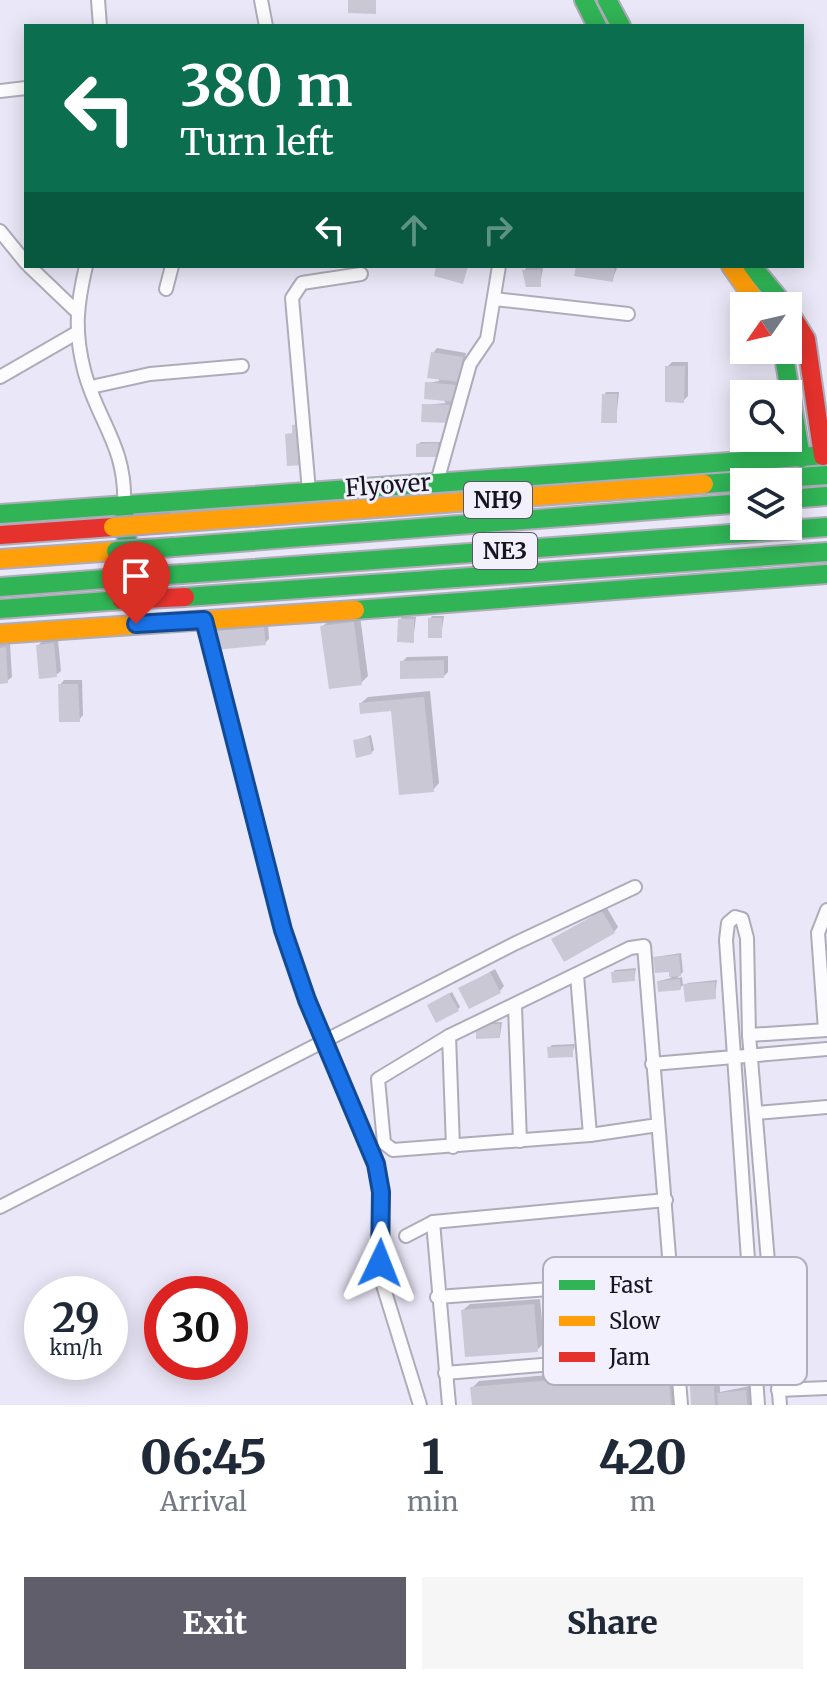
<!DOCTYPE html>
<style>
body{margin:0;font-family:Merriweather,serif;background:#f6f6f7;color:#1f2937;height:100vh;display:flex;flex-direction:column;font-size:30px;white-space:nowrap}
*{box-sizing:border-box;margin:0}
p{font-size:26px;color:#747a83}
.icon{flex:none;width:44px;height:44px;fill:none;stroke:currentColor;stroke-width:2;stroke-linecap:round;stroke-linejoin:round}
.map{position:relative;height:1405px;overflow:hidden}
.side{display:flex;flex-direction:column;background:#fff;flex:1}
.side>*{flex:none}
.banner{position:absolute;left:24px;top:24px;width:780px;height:244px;border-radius:0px;box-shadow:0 4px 20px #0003;background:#0b6e4f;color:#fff;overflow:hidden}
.needle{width:52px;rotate:236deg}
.tools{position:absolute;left:730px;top:292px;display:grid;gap:16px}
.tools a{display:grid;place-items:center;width:72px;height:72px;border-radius:0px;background:#fff;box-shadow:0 4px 20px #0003;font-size:40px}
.speed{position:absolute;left:24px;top:1276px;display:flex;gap:16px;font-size:40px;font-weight:700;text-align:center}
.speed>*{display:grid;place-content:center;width:104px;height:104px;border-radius:50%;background:#fff;box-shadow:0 4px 20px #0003;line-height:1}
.speed small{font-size:20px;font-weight:400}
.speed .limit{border:12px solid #d22;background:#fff;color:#111}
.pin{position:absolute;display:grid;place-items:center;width:68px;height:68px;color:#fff;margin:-82px -34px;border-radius:50% 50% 50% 0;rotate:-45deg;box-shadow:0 0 8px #0007}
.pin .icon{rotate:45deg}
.me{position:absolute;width:88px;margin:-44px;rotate:2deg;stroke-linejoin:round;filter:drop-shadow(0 0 6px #0008)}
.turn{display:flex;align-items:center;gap:28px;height:168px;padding:0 24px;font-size:36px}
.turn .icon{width:104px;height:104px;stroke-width:2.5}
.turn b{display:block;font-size:56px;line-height:68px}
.lanes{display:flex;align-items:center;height:76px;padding:0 24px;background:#0003;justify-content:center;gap:40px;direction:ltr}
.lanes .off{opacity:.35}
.eta{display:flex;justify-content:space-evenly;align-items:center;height:136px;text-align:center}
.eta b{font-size:48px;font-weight:800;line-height:56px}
.button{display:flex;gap:16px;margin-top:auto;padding:16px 24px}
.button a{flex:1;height:92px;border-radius:0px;background:#605e6b;color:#fff;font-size:32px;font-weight:800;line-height:92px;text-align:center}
.button a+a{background:#f6f6f7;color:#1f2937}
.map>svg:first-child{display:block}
.shadow{fill:#0003}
.building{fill:#cbc8d6}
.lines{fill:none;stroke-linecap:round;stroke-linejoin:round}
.street-casing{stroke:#afacb9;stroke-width:16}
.fast-casing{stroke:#afacb9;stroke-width:22}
.slow-casing{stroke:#afacb9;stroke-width:22}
.jam-casing{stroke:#afacb9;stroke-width:22}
.street{stroke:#fcfbfe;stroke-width:12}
.fast{stroke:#30b455;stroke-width:18}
.slow{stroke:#ff9f0a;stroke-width:18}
.jam{stroke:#e5322d;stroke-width:18}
.fast-bridge-casing{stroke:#a8a3b9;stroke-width:22;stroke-linecap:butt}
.slow-bridge-casing{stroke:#a8a3b9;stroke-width:22;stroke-linecap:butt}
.jam-bridge-casing{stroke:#a8a3b9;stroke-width:22;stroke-linecap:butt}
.fast-bridge{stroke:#30b455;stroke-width:18}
.slow-bridge{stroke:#ff9f0a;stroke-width:18}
.jam-bridge{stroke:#e5322d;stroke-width:18}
.route-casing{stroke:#114b97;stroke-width:20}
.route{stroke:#1a73e8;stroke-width:14}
.labels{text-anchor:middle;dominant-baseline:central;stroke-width:6;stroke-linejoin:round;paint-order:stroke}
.shield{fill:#f2f0fc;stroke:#585661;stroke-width:2}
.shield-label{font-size:22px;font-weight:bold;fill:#16141f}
.street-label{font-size:24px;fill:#16141f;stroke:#f2f0fc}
.key{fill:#f2f0fc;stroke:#b0aeba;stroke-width:2}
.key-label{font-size:22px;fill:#16141f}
</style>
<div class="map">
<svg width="827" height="1405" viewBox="0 0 827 1405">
<rect width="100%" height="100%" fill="#eae7f8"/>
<g class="shadow">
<path d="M578,266h40l-6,14z"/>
<path d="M526,268h17l-3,17 -16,-14z"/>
<path d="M437,348l29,5 -3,22 -7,8h3l-5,35 -30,-13 22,-2 -19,-20 12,-2 -6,-28z"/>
<path d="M672,362h16v34l-4,4 -17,-33z"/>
<path d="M606,392h13l-3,29 -12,-26z"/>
<path d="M421,442h19l1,10 -3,3 -20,-11z"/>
<path d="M360,616l8,60 -7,7 -39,-56 7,-7z"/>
<path d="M432,616h12l-3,20 -11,-17z"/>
<path d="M402,617h14l-3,24 -13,-21z"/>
<path d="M268,623l1,16 -4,4 -50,-11 4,-4z"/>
<path d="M58,640l3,31 -5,4 -18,-29 4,-5z"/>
<path d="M0,644h10l2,33 -5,4 -7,1z"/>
<path d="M448,656v16l-4,4 -42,-14 5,-5z"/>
<path d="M64,680h18l1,35 -4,5 -19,-35z"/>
<path d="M430,691l9,92 -6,7 -40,-81 -32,-6 7,-6z"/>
<path d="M371,735l3,15 -3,3 -16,-12z"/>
<path d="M607,908l11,19 -4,5 -61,7z"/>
<path d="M681,953l2,19 -6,6 5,-1 1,8 -3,3 -21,-7 12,-3v-8l-16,-13z"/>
<path d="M636,968l-2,11 -21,-6 2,-3z"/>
<path d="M495,969l9,17 -4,5 -39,-2z"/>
<path d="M717,980l-2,17 -30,-12 3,-2z"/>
<path d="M452,992l8,15 -3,3 -28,-5z"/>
<path d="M502,1022l-2,14 -20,-13z"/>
<path d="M575,1044l-3,11 -23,-7 3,-3z"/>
<path d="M540,1299l4,44 -7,7 -74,-40 7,-6z"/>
<path d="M718,1346l2,46 30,-6 1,19h-58l-3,-51 7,-7z"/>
<path d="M674,1364l4,41h-204l-2,-17 7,-7z"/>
</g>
<g class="building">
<path d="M348,0h28v14l-28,-1z"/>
<path d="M436,266h32l-5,18 -29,-8z"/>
<path d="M576,266h39l-2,16 -39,-6z"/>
<path d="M522,270h19v17h-15z"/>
<path d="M431,352l32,5 -4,25 -32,-4z"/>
<path d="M665,366h20l-1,37 -19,-1z"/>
<path d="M425,382l32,3 -1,17 -32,-3z"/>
<path d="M602,394h15v29h-16z"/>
<path d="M422,404l31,1 -1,18 -31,-1z"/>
<path d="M302,424l2,41 -17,1 -2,-32 7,-1v-8z"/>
<path d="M438,443l1,14h-23v-13z"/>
<rect x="428" y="618" width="14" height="20"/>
<path d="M398,619h16v24l-17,-1z"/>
<path d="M354,622l8,63 -33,4 -9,-63z"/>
<path d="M264,627l2,18 -51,5 -2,-19z"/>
<path d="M54,643l3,34 -18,2 -3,-34z"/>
<path d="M6,647l2,36 -8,1v-36z"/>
<path d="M444,660v18l-44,1v-18z"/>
<path d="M58,684h20l2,38h-21z"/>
<path d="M424,697l10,95 -35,3 -8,-84 -31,3 -1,-11z"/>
<path d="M369,737l3,17 -16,4 -3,-18z"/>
<path d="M602,911l13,22 -51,29 -13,-23z"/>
<path d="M679,955l2,21 -12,1v-5l-14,1 -2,-16z"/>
<path d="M634,970l1,11 -23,2 -1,-11z"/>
<path d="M490,972l11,21 -32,16 -11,-21z"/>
<path d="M680,979l1,11 -23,2 -1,-11z"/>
<path d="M715,982l1,17 -31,3 -2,-18z"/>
<path d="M449,993l10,18 -23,12 -9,-18z"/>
<path d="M476,1024h24v14l-24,1z"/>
<path d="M573,1046v11l-25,1 -1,-11z"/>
<path d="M534,1304l4,48 -73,5 -4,-47z"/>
<path d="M712,1352l3,53h-24l-3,-52z"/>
<path d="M668,1370l3,35h-199l-2,-18z"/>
<path d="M746,1390l1,15h-29l-1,-12z"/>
</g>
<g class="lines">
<g class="street-casing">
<g id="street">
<path d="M98,0l2,26"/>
<path d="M261,0l5,26"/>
<path d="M0,91l26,-3"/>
<path d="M0,231l26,32"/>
<path d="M29,266l46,44"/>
<path d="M86,266c-9,38 -12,65 -2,104 13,51 43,76 40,136"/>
<path d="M166,289l6,-23"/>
<path d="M494,299l134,15"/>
<path d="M0,377l78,-45"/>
<path d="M91,387l59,-13 92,-8"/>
<path d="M437,482l33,-118 17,-25 12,-73"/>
<path d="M309,491l-17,-193 10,-15 59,-9"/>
<path d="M204,620l79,310 24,70 69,164 5,28 1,90 38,123"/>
<path d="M577,975l13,160"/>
<path d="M515,1007l5,134"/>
<path d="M825,1030l-7,-97 9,-23"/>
<path d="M749,1035l78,-5"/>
<path d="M449,1036l4,111"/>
<path d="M652,1064l175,-15"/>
<path d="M756,1113l71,-6"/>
<path d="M658,1125l-68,10 -197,15 -9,-7 -6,-64 71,-43 181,-88 14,-2 37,459"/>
<path d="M0,1207l516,-264 119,-56"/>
<path d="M406,1236l27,-14"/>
<path d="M437,1297l321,-23"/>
<path d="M445,1373l231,-19"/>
<path d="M778,1390l49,-2"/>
<path d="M449,1405l-16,-183 233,-22"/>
<path d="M758,1405l-32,-465 2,-17 7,-6 7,2 5,19 2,97 31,370"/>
</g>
</g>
<g class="fast-casing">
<g id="fast">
<path d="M584,0l13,26"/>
<path d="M607,0l14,26"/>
<path d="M752,266l33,40"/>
<path d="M783,350l18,108"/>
<path d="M704,484l123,-9"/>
<path d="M788,499l39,-3"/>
<path d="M124,512l8,78"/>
<path d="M0,514l827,-59"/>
<path d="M174,547l570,-44"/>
<path d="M183,574l644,-47"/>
<path d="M0,587l118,-9"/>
<path d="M185,597l642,-45"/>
<path d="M0,609l122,-9"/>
<path d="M355,610l472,-36"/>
</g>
</g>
<g class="slow-casing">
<g id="slow">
<path d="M731,266l28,40"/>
<path d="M170,523l534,-39"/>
<path d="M0,559l116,-8"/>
<path d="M0,634l355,-24"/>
</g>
</g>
<g class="jam-casing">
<g id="jam">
<path d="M788,310l18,29 17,117"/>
<path d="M0,535l113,-8"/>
</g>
</g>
<use href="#street" class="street"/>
<use href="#fast" class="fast"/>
<use href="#slow" class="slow"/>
<use href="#jam" class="jam"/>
<g class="fast-bridge-casing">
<g id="fast-bridge">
<path d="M116,551l58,-4"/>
<path d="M118,578l65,-4"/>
</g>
</g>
<g class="slow-bridge-casing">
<path id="slow-bridge" d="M113,527l57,-4"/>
</g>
<g class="jam-bridge-casing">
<path id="jam-bridge" d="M122,600l63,-3"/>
</g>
<use href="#fast-bridge" class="fast-bridge"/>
<use href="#slow-bridge" class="slow-bridge"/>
<use href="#jam-bridge" class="jam-bridge"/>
</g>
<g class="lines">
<g class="route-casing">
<path id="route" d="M136,624l68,-4 79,310 24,70 69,164 5,28 -1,71"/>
</g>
<use href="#route" class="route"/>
</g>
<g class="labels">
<g class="shield">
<rect x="464" y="482" width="68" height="36" rx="6"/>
<rect x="473" y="533" width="64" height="36" rx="6"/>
</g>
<g class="shield-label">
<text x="498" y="500">NH9</text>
<text x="505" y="551">NE3</text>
</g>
<g class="street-label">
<text transform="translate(388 485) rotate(-4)">Flyover</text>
</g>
</g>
<rect x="543" y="1257" width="264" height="128" rx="12" class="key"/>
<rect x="559" y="1280" width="36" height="10" fill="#30b455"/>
<rect x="559" y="1316" width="36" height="10" fill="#ff9f0a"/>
<rect x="559" y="1352" width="36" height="10" fill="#e5322d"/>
<g class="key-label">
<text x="609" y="1293">Fast</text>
<text x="609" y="1329">Slow</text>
<text x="609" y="1365">Jam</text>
</g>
</svg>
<div class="tools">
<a><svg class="needle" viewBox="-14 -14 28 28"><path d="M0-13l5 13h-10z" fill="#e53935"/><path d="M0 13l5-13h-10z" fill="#747a83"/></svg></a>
<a><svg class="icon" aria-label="search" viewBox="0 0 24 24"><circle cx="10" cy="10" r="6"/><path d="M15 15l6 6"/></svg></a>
<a><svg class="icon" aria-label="layers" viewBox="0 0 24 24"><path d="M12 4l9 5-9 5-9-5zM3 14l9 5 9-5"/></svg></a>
</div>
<div class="speed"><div>29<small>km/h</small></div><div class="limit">30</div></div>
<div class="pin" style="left:136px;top:624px;background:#d93025"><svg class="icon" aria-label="arrive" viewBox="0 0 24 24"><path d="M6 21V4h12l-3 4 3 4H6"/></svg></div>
<svg class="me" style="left:380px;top:1263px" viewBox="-20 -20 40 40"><path d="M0-17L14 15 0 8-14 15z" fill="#1a73e8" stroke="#fff" stroke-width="4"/></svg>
<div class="banner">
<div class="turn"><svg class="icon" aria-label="left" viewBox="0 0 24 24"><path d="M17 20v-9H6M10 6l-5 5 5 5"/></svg><div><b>380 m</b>Turn left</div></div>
<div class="lanes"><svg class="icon" aria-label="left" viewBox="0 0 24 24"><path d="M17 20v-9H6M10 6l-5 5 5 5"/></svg><svg class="icon off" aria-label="ahead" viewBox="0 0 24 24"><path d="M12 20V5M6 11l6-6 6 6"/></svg><svg class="icon off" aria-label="right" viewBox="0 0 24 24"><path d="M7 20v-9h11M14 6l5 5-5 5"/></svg></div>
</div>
</div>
<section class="side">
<div class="eta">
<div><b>06:45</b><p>Arrival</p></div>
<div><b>1</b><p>min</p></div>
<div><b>420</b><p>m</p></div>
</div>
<div class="button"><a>Exit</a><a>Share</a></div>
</section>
